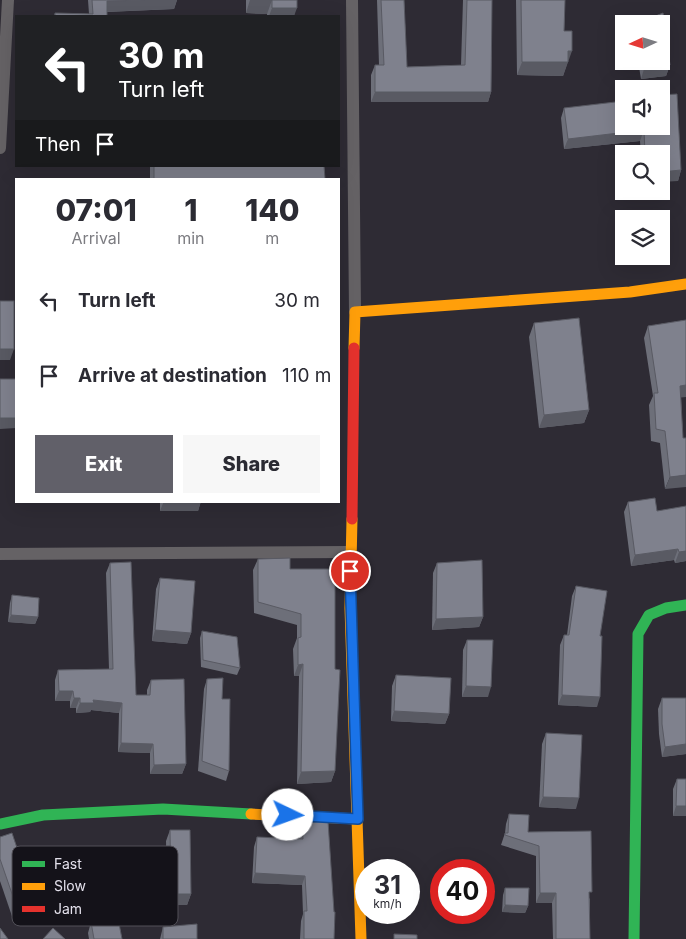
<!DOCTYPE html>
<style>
body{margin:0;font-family:Inter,sans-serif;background:#f7f7f7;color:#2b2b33;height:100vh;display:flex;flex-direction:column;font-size:19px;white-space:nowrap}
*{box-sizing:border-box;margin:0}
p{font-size:16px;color:#7c7c81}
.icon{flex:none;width:28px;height:28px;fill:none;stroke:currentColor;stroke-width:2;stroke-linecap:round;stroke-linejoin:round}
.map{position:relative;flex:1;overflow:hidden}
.side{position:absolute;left:15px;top:178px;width:325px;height:325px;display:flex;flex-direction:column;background:#fff;border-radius:0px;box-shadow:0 5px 20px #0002}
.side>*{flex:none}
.banner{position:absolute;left:15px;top:15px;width:325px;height:152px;border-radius:0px;box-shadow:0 5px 20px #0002;background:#202124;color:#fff;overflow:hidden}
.needle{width:32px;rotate:266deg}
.controls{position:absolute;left:615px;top:15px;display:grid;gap:10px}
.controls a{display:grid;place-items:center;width:55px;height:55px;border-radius:0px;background:#fff;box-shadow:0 5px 20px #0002;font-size:25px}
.speed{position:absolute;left:355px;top:859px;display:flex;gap:10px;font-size:25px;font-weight:700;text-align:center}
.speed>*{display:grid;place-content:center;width:65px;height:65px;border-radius:50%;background:#fff;box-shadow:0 5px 20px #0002;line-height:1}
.speed small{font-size:12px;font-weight:400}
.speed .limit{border:8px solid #d22;background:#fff;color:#111}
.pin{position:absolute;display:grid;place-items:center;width:42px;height:42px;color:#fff;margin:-21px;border:2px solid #fff;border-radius:50%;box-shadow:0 1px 5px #0007}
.me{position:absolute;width:55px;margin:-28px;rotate:93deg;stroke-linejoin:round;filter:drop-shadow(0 0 4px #0008)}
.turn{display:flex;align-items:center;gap:18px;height:105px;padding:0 20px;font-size:22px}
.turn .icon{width:65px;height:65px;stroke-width:2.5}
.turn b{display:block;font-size:35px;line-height:42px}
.then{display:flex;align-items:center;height:48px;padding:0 20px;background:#0003;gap:10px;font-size:19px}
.eta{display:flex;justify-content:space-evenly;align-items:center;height:85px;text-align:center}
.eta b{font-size:30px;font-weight:800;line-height:35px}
.primary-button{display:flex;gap:10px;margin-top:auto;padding:10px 20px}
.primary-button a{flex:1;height:58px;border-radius:0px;background:#616069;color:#fff;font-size:20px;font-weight:800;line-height:58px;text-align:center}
.primary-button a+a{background:#f7f7f7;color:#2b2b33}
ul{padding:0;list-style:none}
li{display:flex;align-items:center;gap:15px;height:75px;padding:0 20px}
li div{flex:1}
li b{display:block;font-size:19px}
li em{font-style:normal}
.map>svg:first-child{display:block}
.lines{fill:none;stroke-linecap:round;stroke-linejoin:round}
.street{stroke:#656265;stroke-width:12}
.fast{stroke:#30b455;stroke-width:11}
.slow{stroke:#ff9f0a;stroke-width:11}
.jam{stroke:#e5322d;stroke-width:11}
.wall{fill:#6d6f79}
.shaded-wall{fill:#595a63}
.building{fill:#7f818d;stroke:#595a63}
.route-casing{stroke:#114b97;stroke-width:12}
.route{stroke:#1a73e8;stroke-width:9}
.key{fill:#141219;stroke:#525058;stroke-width:1}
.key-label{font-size:14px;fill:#e4e1ec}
</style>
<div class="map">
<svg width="686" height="939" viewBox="0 0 686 939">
<rect width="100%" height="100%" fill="#2e2b34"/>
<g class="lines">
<g class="street">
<path d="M352,0l3,312"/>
<path d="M0,148l8,-148"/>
<path d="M0,554l350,-2"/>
</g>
<g class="fast">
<path d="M0,824l43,-9 120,-6 88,5"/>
<path d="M634,939l4,-305 11,-19 17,-7 20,-3"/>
</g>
<g class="slow">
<path d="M354,348l1,-36 275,-20 56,-8"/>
<path d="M352,519l-2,89 11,331"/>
<path d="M251,814l107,5"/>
</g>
<path class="jam" d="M352,519l2,-171"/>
</g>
<g class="wall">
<path d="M88,0h89l-3,9 -67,3v4h-53l1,-3 34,1z"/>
<path d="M246,0h51l-3,16h-27v-2l-21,-1z"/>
<path d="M377,0h27l3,67 54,-2 2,-65h29l-1,92 -3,10h-117v-27l4,-10h4z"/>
<path d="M516,0h49l-1,31 4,30 -5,15 -46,-1z"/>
<path d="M663,13l7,52 -4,11 -25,3 -3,-18h23v-37h-23v-1z"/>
<path d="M564,108l97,18 20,44 -3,11 -17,-27h-20l-1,-13 -76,8 -3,-31z"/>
<path d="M150,166h174l1,13h-175z"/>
<path d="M686,320v77h-5l2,41h3l-21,51 -5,-46 -9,-2 -2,-36 4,-9 -9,-58 4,-12z"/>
<path d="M534,323l55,87 -5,13 -45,5 -10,-91z"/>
<path d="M160,501h41l-3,10h-38z"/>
<path d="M628,502l29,9 29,50 -11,2 -1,-3 -43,6 -7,-54z"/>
<path d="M258,559l32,10h45v202l-4,11 -34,2 2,-108h-5l-1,-27 4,-11v-13l-43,-12 -1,-43z"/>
<path d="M110,563l26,132h11v-5l4,-10 35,84 -4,10h-32v-21l-32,-1 1,-39 -28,-3 -1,2 -14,1v-5h-6v-7h-15v-21l3,-10 51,-1 -3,-96z"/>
<path d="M437,563l46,54 -4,10 -47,3 1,-57z"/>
<path d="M160,578l31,55 -4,11 -35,-3 4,-52z"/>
<path d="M576,586l24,50 -3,71 -39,-2 2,-60 4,-10h3l5,-39z"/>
<path d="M12,595l26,22 -3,7 -27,-2 2,-19z"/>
<path d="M202,631l38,37 -3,7 -36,-8 -1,-29z"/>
<path d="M467,640l21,57h-26l1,-47z"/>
<path d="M396,675l53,39 -4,10 -54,-3 1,-35z"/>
<path d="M207,679l15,20 7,72 -3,10 -28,-10 6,-82z"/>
<path d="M662,698h24v56l-24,3 -3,-23 -1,-25z"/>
<path d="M546,733l30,76 -37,-2 3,-63z"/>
<path d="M677,779h9v37h-13v-27z"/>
<path d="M509,814l19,18 62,67v40h-37l-1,-36h-16v-47l-35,-11 4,-12 1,-9z"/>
<path d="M302,823l32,116h-34l1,-18 2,-7 -1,-29 -50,-2 2,-36 3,-10 42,2 -1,-7z"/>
<path d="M170,830l21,64 -4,11h-20l-1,-64z"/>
<path d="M0,837l37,71 -4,10 -18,7 -15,-44z"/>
<path d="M505,888l23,18 -3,7 -23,-1 1,-17z"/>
<path d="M100,893l20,15 -3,6 5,25h-33l-1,-6 3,-11 7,-1 -2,-18z"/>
<path d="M163,927l34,12h-37z"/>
</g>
<g class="shaded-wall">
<path d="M145,0h32l-3,9 -71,3 4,-11z"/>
<path d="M250,0h22l-5,14 -21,-1z"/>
<path d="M272,8h25l-3,8h-25z"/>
<path d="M568,51h4l-9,25 -46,-1 5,-13z"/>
<path d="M670,65l-4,11 -25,3 3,-10z"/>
<path d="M375,92h116l-3,10h-117z"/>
<path d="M644,130l-4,11 -76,8 4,-10z"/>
<path d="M681,170l-3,11 -17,1v-10z"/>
<path d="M0,349h14l-4,11h-10z"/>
<path d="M686,385v12l-10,1 4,-12z"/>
<path d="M589,410l-5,13 -45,5 5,-13z"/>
<path d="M0,418h16v10l-16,1z"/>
<path d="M686,475v12l-21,2 5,-12z"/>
<path d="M164,501h37l-3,10h-38z"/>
<path d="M678,549l-4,11 -43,6 4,-11z"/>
<path d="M686,551v10l-11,2 4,-11z"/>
<path d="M11,615l27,2 -3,7 -27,-2z"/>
<path d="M483,617l-4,10 -47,3 4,-11z"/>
<path d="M155,630l36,3 -4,11 -35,-3z"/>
<path d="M303,664l-4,12h-5l4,-11z"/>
<path d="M466,686l25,1 -3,10h-26z"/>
<path d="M59,691h14l-3,10h-15z"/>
<path d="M562,695l38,2 -3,10 -39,-2z"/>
<path d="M74,698h6l-4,10h-6z"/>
<path d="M93,700l29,3 -3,10 -28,-3 -1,2 -14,1 4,-10z"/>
<path d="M394,711l55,3 -4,10 -54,-3z"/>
<path d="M121,743l32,1 -3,9 -32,-1z"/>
<path d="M686,744v10l-24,3 3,-10z"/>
<path d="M186,764l-4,10h-32l4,-9z"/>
<path d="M335,771l-4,11 -34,2 4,-12z"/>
<path d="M543,797l36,1 -3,11 -37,-2z"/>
<path d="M676,806h10v10h-13z"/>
<path d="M255,873l50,3 -3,9 -50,-2z"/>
<path d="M540,893h16l-4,10h-16z"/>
<path d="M171,894h20l-4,11h-20z"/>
<path d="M505,905l23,1 -3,7 -23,-1z"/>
<path d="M37,908l-4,10 -18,7 4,-11z"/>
</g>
<g class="building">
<path d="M92,0h53l-38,1v15h-52v-3l38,1z"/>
<path d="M269,0h28v8h-25v-8z"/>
<path d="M381,0h23l3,67 58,-2 2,-65h25l-1,92h-116v-27h9z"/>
<path d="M521,0h44l-1,31h8v20h-4v11h-46z"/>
<path d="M663,13l7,52 -26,4 -1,-8h18v-37h-23v-1z"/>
<path d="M677,94l4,76 -20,2v-18h-16l-1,-24 -76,9 -4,-31 60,-7v25h37v-31z"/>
<path d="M154,166h170l1,13h-171z"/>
<rect x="0" y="301" width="14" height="48"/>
<path d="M579,318l10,92 -45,5 -10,-92z"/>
<path d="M686,320v65l-6,1 3,52h3v37l-16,2 -5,-46 -9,-2 -2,-36h4l-10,-67z"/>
<rect x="0" y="379" width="16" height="39"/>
<path d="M655,498l2,13 29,-5v45l-7,1 -1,-3 -43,6 -7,-53z"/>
<path d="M290,558v11h45v100l5,1 -5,101 -34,1 2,-108 -5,1v-27l3,-1v-23l-43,-12v-43z"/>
<path d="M482,560l1,57 -47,2 1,-56z"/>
<path d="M131,562l5,133h14l1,-15 33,-1 2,85 -32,1 -1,-21 -32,-1 1,-40 -29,-3 1,3h-14v-5h-6l-1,-7h-14l-1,-21 55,-1 -3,-106z"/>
<path d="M160,578l35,3 -4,52 -36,-3z"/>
<path d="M576,586l31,5 -7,45h2l-2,61 -38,-2 2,-60h5z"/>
<path d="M12,595l27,3 -1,19 -27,-2z"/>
<path d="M202,631l35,6 3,31 -37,-8z"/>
<path d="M467,640h26l-2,47 -25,-1z"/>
<path d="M396,675l55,3 -2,36 -55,-3z"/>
<path d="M223,678l-1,21h8l-1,72 -27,-10 5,-82z"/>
<path d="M662,698h24v46l-21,3 -3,-23z"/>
<path d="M546,733l36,2 -3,63 -36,-1z"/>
<path d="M677,779h9v27h-10z"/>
<path d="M509,814l20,1 -1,17 63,-1 1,61h-3l1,47h-34v-46h-16l-1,-47 -34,-11v-2h3z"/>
<path d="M328,821l6,91h1l-1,27h-30v-28h3l-2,-35 -50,-3 2,-36 46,2 -1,-16z"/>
<path d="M170,830h20l1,64h-20z"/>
<path d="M12,833l25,75 -18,6 -19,-55v-22z"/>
<path d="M505,888h24l-1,18 -23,-1z"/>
<path d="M118,891l2,17h-4l6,31h-28l-3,-17 11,-1 -2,-28z"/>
<path d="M197,924v15h-34v-12z"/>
<path d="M0,928l8,11h-8z"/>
<path d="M53,928l12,11h-22z"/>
<path d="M394,934l23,1v4h-23z"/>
</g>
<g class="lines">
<g class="route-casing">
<path id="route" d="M288,815l70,4 -8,-248"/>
</g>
<use href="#route" class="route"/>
</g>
<rect x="12" y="846" width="166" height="80" rx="8" class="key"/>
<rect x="22" y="861" width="23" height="6" fill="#30b455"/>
<rect x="22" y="883" width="23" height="7" fill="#ff9f0a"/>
<rect x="22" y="906" width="23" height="6" fill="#e5322d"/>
<g class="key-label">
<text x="54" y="869">Fast</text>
<text x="54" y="891">Slow</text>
<text x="54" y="914">Jam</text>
</g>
</svg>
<div class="controls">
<a><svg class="needle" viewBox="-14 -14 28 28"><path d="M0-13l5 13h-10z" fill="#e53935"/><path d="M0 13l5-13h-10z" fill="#7c7c81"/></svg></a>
<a><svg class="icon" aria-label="sound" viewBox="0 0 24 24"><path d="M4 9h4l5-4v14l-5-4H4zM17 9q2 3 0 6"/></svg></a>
<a><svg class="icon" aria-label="search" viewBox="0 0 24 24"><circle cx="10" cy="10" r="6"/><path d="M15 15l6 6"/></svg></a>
<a><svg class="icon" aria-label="layers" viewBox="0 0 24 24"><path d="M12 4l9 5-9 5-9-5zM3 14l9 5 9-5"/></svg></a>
</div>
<div class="speed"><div>31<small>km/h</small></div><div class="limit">40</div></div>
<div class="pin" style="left:350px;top:571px;background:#d93025"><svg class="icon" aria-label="arrive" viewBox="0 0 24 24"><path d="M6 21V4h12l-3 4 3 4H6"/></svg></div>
<svg class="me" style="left:288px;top:815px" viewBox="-20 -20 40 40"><circle r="19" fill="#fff"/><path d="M0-13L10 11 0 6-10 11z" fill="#1a73e8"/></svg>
<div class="banner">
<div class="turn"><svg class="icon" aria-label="left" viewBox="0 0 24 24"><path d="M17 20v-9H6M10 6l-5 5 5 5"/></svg><div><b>30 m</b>Turn left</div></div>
<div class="then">Then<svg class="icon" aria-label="arrive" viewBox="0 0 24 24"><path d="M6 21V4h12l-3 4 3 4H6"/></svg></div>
</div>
<section class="side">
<div class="eta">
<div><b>07:01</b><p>Arrival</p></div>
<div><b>1</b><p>min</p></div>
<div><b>140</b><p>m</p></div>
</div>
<ul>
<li><svg class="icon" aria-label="left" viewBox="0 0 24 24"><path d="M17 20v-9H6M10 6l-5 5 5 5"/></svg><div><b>Turn left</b></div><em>30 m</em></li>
<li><svg class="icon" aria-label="arrive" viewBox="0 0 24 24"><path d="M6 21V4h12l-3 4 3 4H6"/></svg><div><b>Arrive at destination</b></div><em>110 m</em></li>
</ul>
<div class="primary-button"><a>Exit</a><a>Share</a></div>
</section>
</div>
